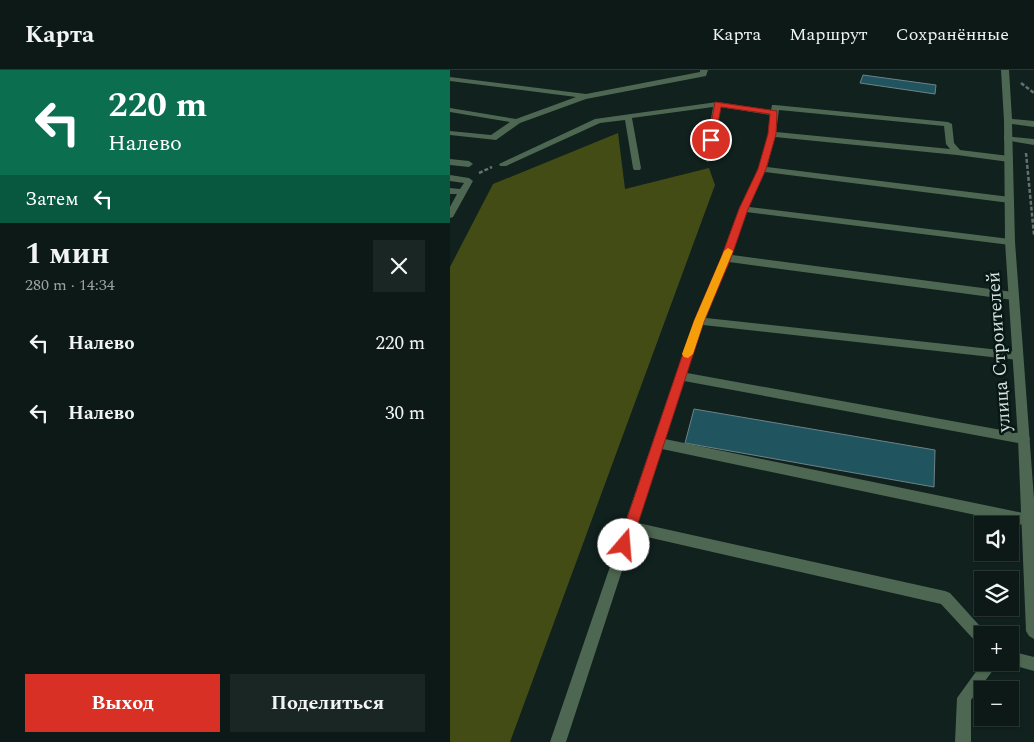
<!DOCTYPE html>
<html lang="ru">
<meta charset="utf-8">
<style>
body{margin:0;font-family:Spectral,serif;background:#1a2623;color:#f1f3f6;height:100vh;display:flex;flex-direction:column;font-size:19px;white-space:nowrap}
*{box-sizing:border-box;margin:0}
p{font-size:16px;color:#9aa0a1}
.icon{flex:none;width:28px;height:28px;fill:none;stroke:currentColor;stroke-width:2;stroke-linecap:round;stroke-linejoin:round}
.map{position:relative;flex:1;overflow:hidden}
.sheet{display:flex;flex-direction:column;background:#0c1916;width:450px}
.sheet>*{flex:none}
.hud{background:#0b6e4f;color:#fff;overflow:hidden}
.controls{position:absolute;left:524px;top:446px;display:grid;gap:10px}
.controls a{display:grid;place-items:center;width:45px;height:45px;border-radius:0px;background:#0c1916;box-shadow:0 1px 4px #0004,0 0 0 1px #2c3835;font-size:25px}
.pin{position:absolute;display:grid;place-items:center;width:42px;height:42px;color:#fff;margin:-21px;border:2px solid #fff;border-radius:50%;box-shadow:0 1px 5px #0007}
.me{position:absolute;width:55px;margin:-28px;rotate:18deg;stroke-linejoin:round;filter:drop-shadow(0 0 4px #0008)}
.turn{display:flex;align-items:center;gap:18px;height:105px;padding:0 25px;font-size:22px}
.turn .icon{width:65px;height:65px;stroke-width:2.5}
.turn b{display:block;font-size:35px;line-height:42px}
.then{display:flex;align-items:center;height:48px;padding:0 25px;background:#0003;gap:10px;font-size:19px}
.round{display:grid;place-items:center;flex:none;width:52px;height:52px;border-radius:0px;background:#1a2623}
.summary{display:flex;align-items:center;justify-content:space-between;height:85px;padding:0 25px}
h1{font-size:30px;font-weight:700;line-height:38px}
.action{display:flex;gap:10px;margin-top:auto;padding:10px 25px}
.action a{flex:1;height:58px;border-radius:0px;background:#d93025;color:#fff;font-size:20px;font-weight:700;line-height:58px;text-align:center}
.action a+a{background:#1a2623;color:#f1f3f6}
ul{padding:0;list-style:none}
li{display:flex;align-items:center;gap:15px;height:70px;padding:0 25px}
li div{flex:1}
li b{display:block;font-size:19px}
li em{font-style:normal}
header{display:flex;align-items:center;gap:30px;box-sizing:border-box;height:70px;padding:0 25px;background:#0c1916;border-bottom:1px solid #2c3835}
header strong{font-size:24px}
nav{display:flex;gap:28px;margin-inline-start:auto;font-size:18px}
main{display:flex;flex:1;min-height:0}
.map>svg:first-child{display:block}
.forest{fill:#444c15}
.building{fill:#205560;stroke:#6f8286}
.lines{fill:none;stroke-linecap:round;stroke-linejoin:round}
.path{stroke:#63726f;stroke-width:2.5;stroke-dasharray:4 2;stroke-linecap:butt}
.service{fill:#4e6752;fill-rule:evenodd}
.minor{fill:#4e6752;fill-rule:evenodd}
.route{fill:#d93025;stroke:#8d1f18}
.slow{fill:#f59e0b}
.labels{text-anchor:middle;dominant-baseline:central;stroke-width:5;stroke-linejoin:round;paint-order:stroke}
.street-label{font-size:19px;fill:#d7e2df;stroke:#071815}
</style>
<header>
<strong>Карта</strong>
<nav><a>Карта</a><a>Маршрут</a><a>Сохранённые</a></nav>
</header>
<main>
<section class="sheet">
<div class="hud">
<div class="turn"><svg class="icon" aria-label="left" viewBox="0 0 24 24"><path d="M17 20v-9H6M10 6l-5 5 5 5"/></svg><div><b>220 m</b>Налево</div></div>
<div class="then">Затем<svg class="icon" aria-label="left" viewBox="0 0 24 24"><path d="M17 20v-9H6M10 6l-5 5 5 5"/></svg></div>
</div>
<div class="summary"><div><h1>1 мин</h1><p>280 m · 14:34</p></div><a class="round"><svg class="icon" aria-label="close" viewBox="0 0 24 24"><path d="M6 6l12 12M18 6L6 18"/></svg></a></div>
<ul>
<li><svg class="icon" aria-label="left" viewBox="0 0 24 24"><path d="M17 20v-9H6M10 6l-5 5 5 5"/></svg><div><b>Налево</b></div><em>220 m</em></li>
<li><svg class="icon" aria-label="left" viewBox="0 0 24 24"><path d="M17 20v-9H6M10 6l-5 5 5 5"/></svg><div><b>Налево</b></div><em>30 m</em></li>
</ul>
<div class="action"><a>Выход</a><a>Поделиться</a></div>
</section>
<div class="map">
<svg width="584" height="672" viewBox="0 0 584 672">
<rect width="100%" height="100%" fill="#10211e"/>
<path class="forest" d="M168,63l7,56 84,-21 6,17 -205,557h-60v-475l43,-83z"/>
<g class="building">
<path d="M413,5l73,10 -1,9 -75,-11z"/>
<path d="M244,339l241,41 -1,37 -249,-44z"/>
</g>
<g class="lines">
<g class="path">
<path d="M571,13l13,10"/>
<path d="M576,83l8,82"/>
<path d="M29,103l13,-6"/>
</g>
<g class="service">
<path d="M250,0h8l-2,6 -120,23 -66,24 -24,17 -46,-5v-4l41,4 19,-13 -60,-10v-4l66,11 60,-22 -126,-16v-4l136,17 114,-22z"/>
<path d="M267,32l54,8 1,-5h3l173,17 4,2 2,19 6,7 49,6 4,3 -4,3 -52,-7 -182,-18 -8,30 243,30 4,3 -4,3 -245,-31 -16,35 261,32 5,3 -5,3 -264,-33 -14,43 281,37 5,4 -5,4 -284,-38 -23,56 312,34 5,4 -5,4 -315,-35 -16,48 337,61 4,1 2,4 -2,4 -4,1 -340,-63 -19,58 363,75 4,2 2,5 -2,3 -4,2 -366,-77 -24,74 307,68 5,2 38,42h-6v10l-5,-2 -36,-39 -307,-70 -68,208h-16l144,-421 27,-63 18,-49 19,-40 10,-35 2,-19 -50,-8 -8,52 -4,3 -4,-3 9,-52 -81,11 9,50 -1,2h-6l-1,-2 -8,-48 -25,3 -94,43h-6l-1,-2 96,-45zM329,40l165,16 2,18 4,5 -174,-17z"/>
<path d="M554,66l30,3v6l-30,-5z"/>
<path d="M0,89l19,2 4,3 -4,3 -19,-2z"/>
<path d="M0,105l19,3 4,3 -20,36 -3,1v-11l7,-13h-7v-6l10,1 4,-6 -14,-2z"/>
<path d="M560,581l24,6v14l-29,-8 5,-1z"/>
<path d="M533,592h16l-28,38v42h-16l2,-44z"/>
</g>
<path class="minor" d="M551,0h8l3,49 22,2v6l-22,-3 3,118 19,257v140l-5,-3 -3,-5 -8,-192 -13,-197 -1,-121z"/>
</g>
<path class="route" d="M265,32l62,9 -1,23 -10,35 -18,40 -17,49 -27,63 -73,224 -2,4 -5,2 -4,-2 -2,-4 76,-224 27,-63 18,-49 19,-40 10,-35 2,-20 -49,-7 -6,33 -7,2z"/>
<path class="slow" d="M278,178l5,3 -29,70 -11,33 -5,4 -4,-1 -2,-3 12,-33 30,-70z"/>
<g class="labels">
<g class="street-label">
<text transform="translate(549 282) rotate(-94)">улица Строителей</text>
</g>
</g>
</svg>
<div class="controls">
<a><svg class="icon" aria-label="sound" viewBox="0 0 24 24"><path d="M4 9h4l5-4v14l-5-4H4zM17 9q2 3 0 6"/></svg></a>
<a><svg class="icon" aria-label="layers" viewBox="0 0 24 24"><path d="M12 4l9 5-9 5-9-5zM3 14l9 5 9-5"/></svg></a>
<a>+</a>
<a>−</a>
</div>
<div class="pin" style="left:261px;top:70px;background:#d93025"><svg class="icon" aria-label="arrive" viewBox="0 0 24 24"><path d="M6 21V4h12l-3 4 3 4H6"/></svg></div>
<svg class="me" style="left:174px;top:475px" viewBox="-20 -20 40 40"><circle r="19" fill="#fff"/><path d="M0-13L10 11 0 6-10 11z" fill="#d93025"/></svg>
</div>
</main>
